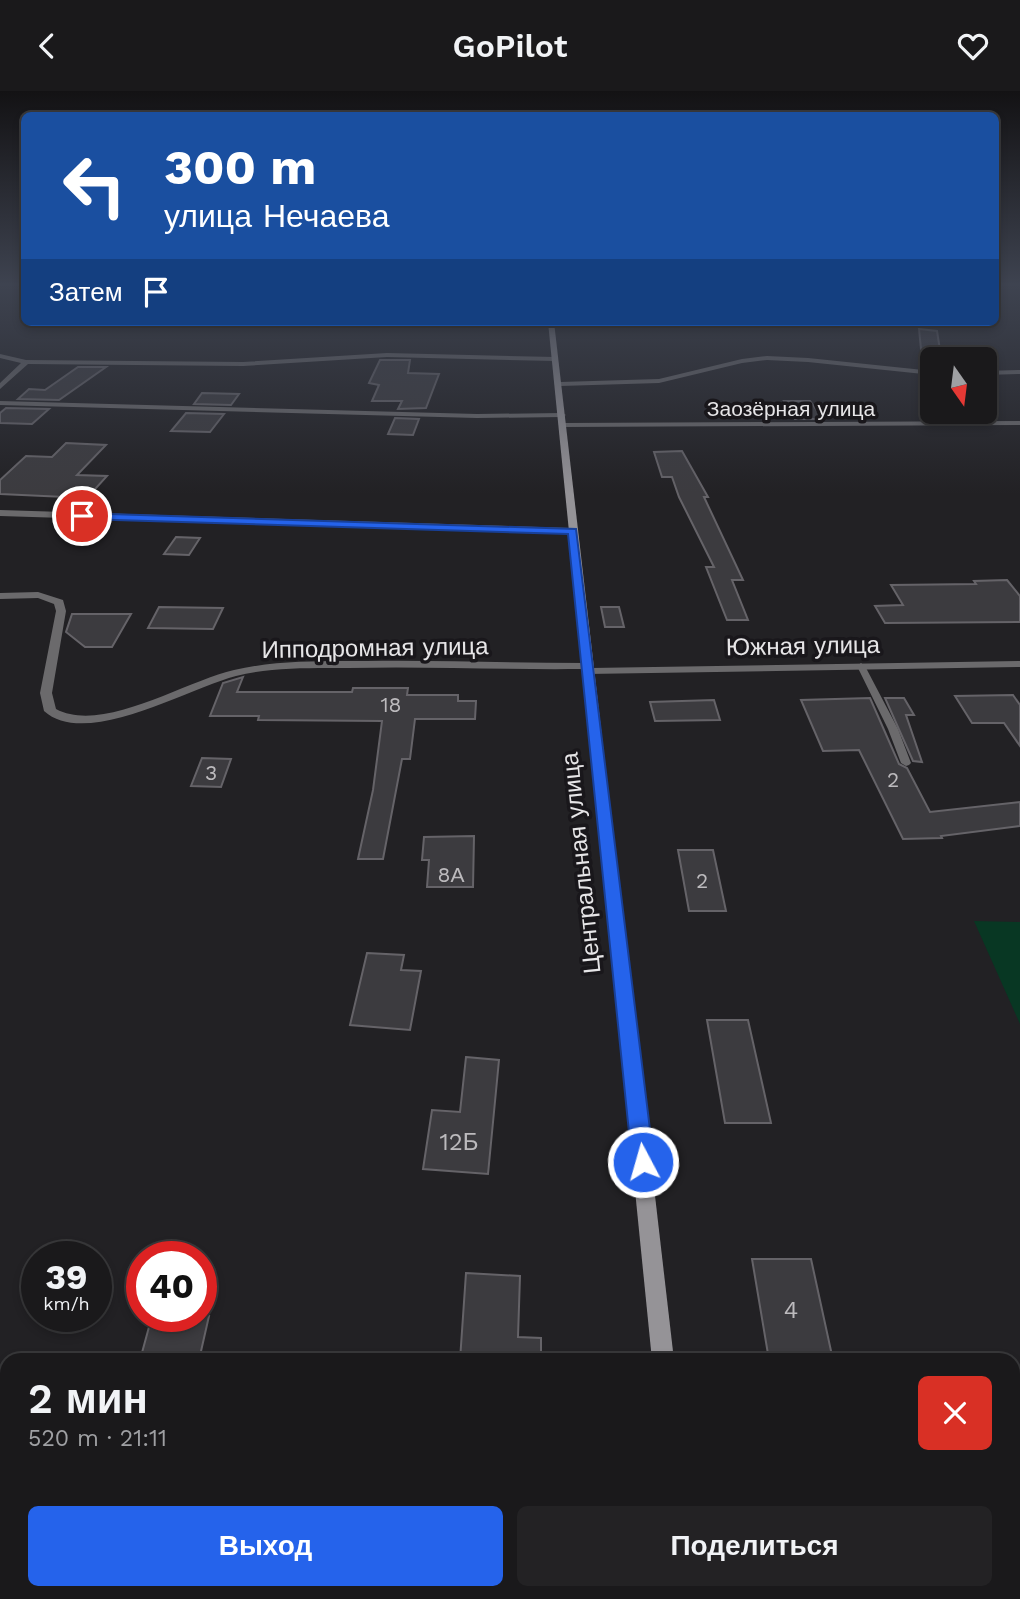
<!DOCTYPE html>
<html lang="ru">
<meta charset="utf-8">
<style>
body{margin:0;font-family:"Work Sans",sans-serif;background:#232224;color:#f1f3f6;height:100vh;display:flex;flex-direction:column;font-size:26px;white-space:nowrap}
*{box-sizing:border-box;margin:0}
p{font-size:23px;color:#9fa0a3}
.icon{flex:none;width:38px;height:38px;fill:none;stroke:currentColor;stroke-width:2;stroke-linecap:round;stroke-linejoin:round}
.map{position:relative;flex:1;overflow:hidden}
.panel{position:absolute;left:0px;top:1262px;width:1020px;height:247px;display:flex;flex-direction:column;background:#1a191b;border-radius:21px 21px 0 0;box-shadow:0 4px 10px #0003,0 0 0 2px #38383a}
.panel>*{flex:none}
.guide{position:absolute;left:21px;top:21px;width:978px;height:214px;border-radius:10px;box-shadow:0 4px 10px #0003,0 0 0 2px #38383a;background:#1a4fa0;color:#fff;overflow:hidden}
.needle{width:46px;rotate:166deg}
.buttons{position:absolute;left:920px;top:256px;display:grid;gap:14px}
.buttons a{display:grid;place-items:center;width:77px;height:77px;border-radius:10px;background:#1a191b;box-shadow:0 4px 10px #0003,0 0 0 2px #38383a;font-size:35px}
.speed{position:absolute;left:21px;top:1150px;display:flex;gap:14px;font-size:35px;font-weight:700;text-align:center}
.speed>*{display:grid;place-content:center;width:91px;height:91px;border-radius:50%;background:#1a191b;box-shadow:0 4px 10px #0003,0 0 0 2px #38383a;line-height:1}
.speed small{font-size:18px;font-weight:400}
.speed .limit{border:10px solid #d22;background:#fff;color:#111}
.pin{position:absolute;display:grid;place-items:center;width:60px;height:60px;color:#fff;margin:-30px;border:4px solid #fff;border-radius:50%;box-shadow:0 2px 7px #0007}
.me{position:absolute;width:77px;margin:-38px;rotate:354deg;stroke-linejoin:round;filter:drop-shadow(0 0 5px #0008)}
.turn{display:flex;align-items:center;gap:24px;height:147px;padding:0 28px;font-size:32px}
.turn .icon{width:91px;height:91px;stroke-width:2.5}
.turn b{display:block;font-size:49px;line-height:60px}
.then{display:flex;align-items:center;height:66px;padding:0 28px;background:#0003;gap:14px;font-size:26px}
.round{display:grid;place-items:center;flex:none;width:74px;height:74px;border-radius:10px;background:#232224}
.headline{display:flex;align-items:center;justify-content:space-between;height:119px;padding:0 28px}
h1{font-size:42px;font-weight:600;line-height:52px}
.action{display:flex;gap:14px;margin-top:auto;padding:14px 28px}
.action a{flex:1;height:80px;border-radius:10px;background:#2563eb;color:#fff;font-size:28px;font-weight:600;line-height:80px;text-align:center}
.action a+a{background:#232224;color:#f1f3f6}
header{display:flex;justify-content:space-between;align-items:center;height:91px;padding:0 28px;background:#1a191b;font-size:32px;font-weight:600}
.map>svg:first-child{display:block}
.green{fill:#083723}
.building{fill:#3c3b3f;stroke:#656368;stroke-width:2}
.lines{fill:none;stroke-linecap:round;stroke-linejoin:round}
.lane{fill:#6b6a6c;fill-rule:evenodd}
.street{fill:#6b6a6c;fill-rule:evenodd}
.secondary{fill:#959397;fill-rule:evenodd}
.route{fill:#2563eb;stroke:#184099;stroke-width:2}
.labels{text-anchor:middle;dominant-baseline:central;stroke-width:7;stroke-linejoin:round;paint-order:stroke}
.far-street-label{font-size:21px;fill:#e6e5e7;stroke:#19171b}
.number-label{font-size:21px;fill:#bcbabd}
.street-label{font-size:24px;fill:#e6e5e7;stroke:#19171b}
.near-number-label{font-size:24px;fill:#bcbabd}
</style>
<header><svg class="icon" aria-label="back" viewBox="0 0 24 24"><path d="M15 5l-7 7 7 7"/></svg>GoPilot<svg class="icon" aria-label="heart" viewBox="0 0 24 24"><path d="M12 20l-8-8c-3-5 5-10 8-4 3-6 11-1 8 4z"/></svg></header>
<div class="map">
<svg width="1020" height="1508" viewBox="0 0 1020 1508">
<rect width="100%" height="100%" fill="#222124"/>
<path class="green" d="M974,830l46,1v102z"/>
<g class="building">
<path d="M919,238l18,2 3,19 -19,-1z"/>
<path d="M380,269h30l-2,13 31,1 -13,34 -28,1 4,-8h-30l7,-16 -10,-2z"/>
<path d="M78,276h28l-47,33 -41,-1 11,-10 16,1z"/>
<path d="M202,302l37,1 -8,11 -37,-1z"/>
<path d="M784,310h26l13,18h-28z"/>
<path d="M6,317l43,1 -17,15 -32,-1v-10z"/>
<path d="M186,322l38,1 -14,18 -39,-1z"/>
<path d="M395,327l24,1 -6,16 -25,-1z"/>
<path d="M66,352l40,2 -29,30 30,1 -20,22 -87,-4v-14l26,-24 26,1z"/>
<path d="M682,360l26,46h-4l39,83h-11l16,40h-21l-21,-53h8l-35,-70 -7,-20h-10l-8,-25z"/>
<path d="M176,446l24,1 -11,17 -25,-1z"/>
<path d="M1007,489l13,16v26l-135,1 -10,-17 28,-1 -12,-20 85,-1 -2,-3z"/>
<path d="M159,516l64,1 -10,21 -65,-1z"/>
<path d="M601,516h18l5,20h-19z"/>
<path d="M72,523h59l-19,33h-27l-19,-15z"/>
<path d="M243,586l-6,15h115l1,-4h55l-1,7h51v6h18l-1,18h-60l-5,40h-8l-19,100h-25l15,-69 9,-69 -124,-1 1,-4h-49l13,-33z"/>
<path d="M1013,604l7,10v41l-16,-23h-32l-17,-27z"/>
<path d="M870,607l29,66 8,4 23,44 90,-10v24l-79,10 1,2 -39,1 -44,-89 -36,1 -22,-51z"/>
<path d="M885,607h19l10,17h-8l16,47 -9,-1z"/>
<path d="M714,609l6,20 -65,1 -5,-19z"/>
<path d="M202,667l29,1 -10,28 -30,-1z"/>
<path d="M474,745l-1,51h-46l2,-27h-7l2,-23z"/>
<path d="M678,759h35l13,61h-37z"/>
<path d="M367,862l37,2 -3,15 20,1 -11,59 -60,-5z"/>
<path d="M707,929h41l23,103h-46z"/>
<path d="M466,966l33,3 -11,114 -65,-5 9,-59 28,2z"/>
<path d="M752,1168h59l22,101h-64z"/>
<path d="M466,1182l54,3 -2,61 23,1v22h-81z"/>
<path d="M152,1225h57l-10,44h-59z"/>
</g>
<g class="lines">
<g class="lane">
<path d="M1020,330v4l-457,2 -3,-2 3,-2z"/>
<path d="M861,572l4,3 33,63 13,34 -2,2 -3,1 -5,-3 -13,-34 -31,-63z"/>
</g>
<g class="street">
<path d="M387,262l168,4 3,2 -3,2 -168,-4 -144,9 -215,-2 -28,25v-6l21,-20 -21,-5v-4l26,6 217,2z"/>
<path d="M767,265l41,2 125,13v4l-125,-13 -41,-2 -25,3 -83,20 -99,3 -3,-2 3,-2 99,-3 83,-20z"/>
<path d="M1020,279v4l-35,1v-4z"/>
<path d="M0,310l477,13 85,-1 4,2 -4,2 -85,1 -477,-13z"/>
<path d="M0,419l572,18 5,3 -5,3 -572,-18z"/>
<path d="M38,501l25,8 3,11 -14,82 4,16c47,25 129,-28 178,-39 43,-10 89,-9 133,-9 73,-1 146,2 219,2l4,1 1,4 429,-7v6l-433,7 -4,-1 -1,-4c-78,1 -156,-3 -234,-1 -37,0 -76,-1 -112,8 -47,12 -150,73 -192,35l-4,-18 16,-82 -2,-7 -16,-6 -38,1v-6z"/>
</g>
<g class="secondary">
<path d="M548,231h6l120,1038h-22z"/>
<path d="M673,1502h26l1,6h-26z"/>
</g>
</g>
<linearGradient id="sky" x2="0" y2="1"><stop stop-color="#131214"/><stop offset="0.48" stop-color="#3e4350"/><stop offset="1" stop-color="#3e4350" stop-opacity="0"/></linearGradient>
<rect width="1020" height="403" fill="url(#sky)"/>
<path class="route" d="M78,422l498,16 78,633 -4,7 -7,3 -8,-3 -3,-7 -64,-628 -486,-15 -4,-1z"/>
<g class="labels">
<g class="far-street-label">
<text x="791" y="317">Заозёрная улица</text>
</g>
<g class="number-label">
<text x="391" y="613">18</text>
<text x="211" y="681">3</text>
<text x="893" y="688">2</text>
<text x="451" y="783">8А</text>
<text x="702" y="789">2</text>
</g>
<g class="street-label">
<text transform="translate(803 555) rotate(-1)">Южная улица</text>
<text transform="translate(375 557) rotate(-1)">Ипподромная улица</text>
<text transform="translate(581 772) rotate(-96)">Центральная улица</text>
</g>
<g class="near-number-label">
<text x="459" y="1051">12Б</text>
<text x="791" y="1219">4</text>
</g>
</g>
</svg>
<div class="buttons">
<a><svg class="needle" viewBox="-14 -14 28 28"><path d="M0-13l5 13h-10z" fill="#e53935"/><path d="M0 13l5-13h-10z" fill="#9fa0a3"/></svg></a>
</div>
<div class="speed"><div>39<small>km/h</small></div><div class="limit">40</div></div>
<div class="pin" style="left:82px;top:425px;background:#d93025"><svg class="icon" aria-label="arrive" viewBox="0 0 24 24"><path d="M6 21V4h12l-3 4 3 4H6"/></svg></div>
<svg class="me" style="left:643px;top:1071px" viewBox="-20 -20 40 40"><circle r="17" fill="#2563eb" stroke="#fff" stroke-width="3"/><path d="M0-11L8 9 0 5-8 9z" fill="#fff"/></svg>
<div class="guide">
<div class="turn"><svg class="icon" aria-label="left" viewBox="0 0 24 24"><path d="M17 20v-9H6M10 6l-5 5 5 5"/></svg><div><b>300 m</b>улица Нечаева</div></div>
<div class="then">Затем<svg class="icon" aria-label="arrive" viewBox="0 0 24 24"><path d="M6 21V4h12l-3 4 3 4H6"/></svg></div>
</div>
<section class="panel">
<div class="headline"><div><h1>2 мин</h1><p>520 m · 21:11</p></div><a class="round" style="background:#d93025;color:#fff"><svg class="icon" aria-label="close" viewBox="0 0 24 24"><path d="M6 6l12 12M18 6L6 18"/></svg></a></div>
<div class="action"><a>Выход</a><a>Поделиться</a></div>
</section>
</div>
